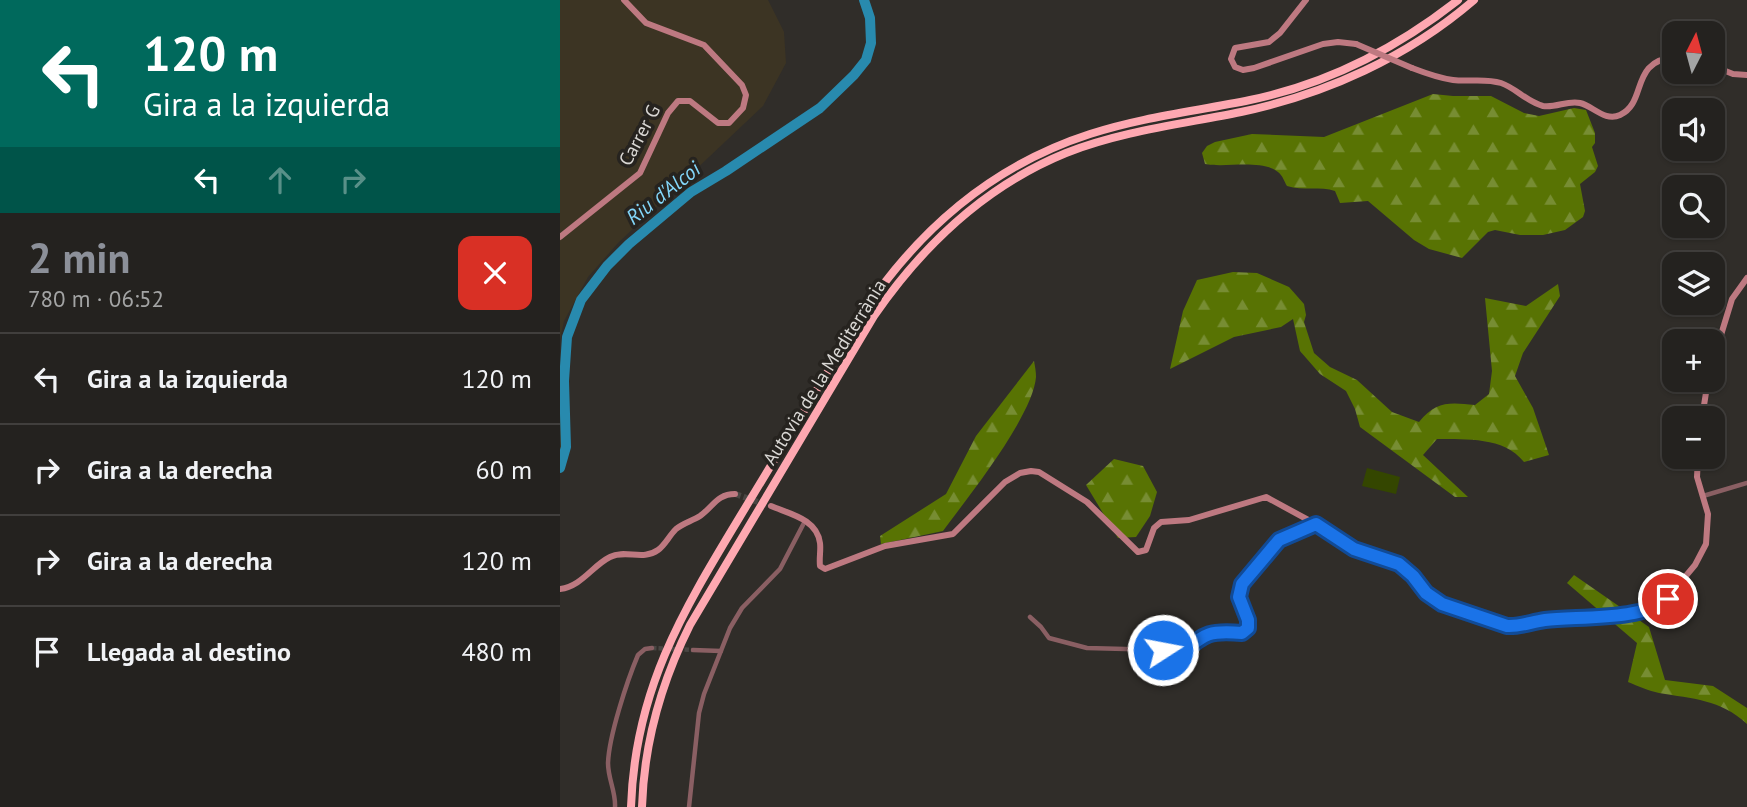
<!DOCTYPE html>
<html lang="es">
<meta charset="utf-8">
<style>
body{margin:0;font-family:"PT Sans",sans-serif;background:#2c2a28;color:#f1f3f6;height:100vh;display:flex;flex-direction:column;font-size:26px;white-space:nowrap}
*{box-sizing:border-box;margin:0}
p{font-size:23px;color:#a3a4a4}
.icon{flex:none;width:38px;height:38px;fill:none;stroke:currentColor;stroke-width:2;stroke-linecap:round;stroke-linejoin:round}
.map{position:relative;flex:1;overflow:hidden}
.panel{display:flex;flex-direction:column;background:#24221f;width:560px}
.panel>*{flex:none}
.banner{background:#00695c;color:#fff;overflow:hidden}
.needle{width:46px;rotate:6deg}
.buttons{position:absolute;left:1102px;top:21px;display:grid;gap:14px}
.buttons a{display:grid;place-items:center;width:63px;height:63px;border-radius:14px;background:#24221f;box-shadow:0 2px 5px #0004,0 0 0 2px #413f3d;font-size:35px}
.pin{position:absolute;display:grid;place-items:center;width:60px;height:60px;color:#fff;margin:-30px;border:4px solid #fff;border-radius:50%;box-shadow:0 2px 7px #0007}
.me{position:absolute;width:77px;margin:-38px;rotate:79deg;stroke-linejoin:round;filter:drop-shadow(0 0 5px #0008)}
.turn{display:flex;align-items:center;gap:24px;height:147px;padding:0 28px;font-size:32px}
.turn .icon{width:91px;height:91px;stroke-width:2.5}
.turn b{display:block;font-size:49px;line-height:60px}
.lanes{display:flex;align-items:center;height:66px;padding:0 28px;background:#0003;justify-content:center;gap:35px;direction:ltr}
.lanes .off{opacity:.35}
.round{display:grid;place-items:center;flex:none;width:74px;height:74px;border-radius:14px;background:#2c2a28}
.summary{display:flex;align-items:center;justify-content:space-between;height:119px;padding:0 28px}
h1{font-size:42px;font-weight:700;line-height:52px;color:#8c9099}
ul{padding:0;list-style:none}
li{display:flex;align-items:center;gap:21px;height:91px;padding:0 28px;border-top:2px solid #413f3d}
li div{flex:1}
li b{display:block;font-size:26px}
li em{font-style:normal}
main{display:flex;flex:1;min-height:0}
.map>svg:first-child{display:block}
.industrial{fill:#3c3423}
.forest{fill:url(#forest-firs)}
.garden{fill:#344600}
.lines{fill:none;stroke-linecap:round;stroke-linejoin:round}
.river{stroke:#288aae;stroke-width:10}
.street-tunnel{stroke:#494643;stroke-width:4.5;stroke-dasharray:4.5 2;stroke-linecap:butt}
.secondary-tunnel{stroke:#494643;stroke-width:6;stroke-dasharray:6 3;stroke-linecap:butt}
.street{stroke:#8a5f63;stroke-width:4.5}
.secondary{stroke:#be7981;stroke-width:6}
.highway{stroke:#fea8b1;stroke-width:8}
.secondary-bridge{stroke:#be7981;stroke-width:6}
.route-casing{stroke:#114b97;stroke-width:18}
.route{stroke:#1a73e8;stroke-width:12}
.labels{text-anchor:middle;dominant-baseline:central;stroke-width:7;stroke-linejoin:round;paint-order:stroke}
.street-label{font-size:19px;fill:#d9d7d4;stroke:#26231f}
.water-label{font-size:21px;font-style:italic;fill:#83d6f9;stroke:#26231f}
</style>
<main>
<section class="panel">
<div class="banner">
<div class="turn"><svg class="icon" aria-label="left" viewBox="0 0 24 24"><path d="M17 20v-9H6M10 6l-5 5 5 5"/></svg><div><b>120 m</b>Gira a la izquierda</div></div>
<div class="lanes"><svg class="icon" aria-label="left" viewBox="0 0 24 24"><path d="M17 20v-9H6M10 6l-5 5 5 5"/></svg><svg class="icon off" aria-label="ahead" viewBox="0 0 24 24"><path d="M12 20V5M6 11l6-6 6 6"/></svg><svg class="icon off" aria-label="right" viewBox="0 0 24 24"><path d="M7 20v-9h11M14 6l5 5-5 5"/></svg></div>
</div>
<div class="summary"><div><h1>2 min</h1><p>780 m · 06:52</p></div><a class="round" style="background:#d93025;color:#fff"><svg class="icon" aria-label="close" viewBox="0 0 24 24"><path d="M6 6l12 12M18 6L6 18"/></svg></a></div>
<ul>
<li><svg class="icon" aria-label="left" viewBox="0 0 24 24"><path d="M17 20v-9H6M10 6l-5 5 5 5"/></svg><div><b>Gira a la izquierda</b></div><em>120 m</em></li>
<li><svg class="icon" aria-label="right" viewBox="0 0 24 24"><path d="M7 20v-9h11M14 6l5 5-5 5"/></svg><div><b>Gira a la derecha</b></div><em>60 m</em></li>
<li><svg class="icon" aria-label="right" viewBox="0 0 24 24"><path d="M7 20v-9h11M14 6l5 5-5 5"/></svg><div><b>Gira a la derecha</b></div><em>120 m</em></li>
<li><svg class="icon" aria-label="arrive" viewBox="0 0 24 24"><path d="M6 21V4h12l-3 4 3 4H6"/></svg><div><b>Llegada al destino</b></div><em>480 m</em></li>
</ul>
</section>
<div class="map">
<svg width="1187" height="807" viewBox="0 0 1187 807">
<defs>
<pattern id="forest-firs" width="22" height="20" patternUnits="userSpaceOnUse" patternTransform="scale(1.75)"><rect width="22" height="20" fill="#587303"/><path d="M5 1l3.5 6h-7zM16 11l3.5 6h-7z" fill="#778d33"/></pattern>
</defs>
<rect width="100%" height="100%" fill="#302d29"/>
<g class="industrial">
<path d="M0,0h208l16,32 2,31 -23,43 -145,137 -30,34 -24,44 -4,19z"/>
<path d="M0,387l11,61 -11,7z"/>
</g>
<g class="forest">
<path d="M873,94l20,2h38l33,17 15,3 35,-8 12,2 9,23v10l-3,4 6,19 -3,6 -15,12 5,27 -2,6 -18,13 -22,5h-23l-25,-5 -7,2 -26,26 -33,-9 -15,-9 -46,-39 -28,2 -5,-12c-14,-5 -32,0 -48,-5 -3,-5 -4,-10 -9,-14 -16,-13 -53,-4 -73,-8l-3,-11 5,-7 8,-4 37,-8 72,3z"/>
<path d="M673,272l24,1 32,14 15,17 2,11 -2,7 10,31 16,14 27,13 35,32 27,10c17,-21 30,-20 56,-17l14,-11 3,-23 -7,-73 41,8 32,-22 2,12 -37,57 -8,23 18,32 16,47 -25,7c-21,-26 -57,-22 -87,-23l-14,16 45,42h-13l-95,-70 -5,-18 -9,-18 -26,-17 -20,-23 -7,-32 -12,8 -47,10 -64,32 13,-58 14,-31z"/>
<path d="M474,361c1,5 2,11 2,16 -3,39 -68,120 -93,154l-62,13 -1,-8 66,-42 30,-58z"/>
<path d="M554,459l29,7 14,26 -7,24 -14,21 -18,1 -32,-53z"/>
<path d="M1014,575l75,52 16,53 48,6 34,22v16c-27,-25 -54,-25 -88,-31 -10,-2 -21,-7 -31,-11l9,-39 -70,-60z"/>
</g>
<path class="garden" d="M807,468l33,9 -4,17 -34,-8z"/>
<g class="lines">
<path class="river" d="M0,468l6,-21 -2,-66 3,-44 14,-37 26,-34 22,-22 62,-52 35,-21 94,-63 34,-33 12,-15 5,-17 -1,-25 -6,-18"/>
<path class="street-tunnel" d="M92,648l41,2"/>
<path class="secondary-tunnel" d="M175,494l32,11"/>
<g class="street">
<path d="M1143,496l44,-13"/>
<path d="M470,617l11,10 8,11 38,10 76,2 16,5c26,-21 28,-25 63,-22l6,-5v-8l-9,-23 3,-13 37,-44 15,-8 21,-7"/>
<path d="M133,650l28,1"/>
<path d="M55,807c1,-15 -7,-28 -7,-44 1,-27 19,-82 30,-108l7,-6 7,-1"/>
<path d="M129,807l10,-94 5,-19 26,-66 12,-20 38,-39 25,-48"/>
</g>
<g class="secondary">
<path d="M746,0l-26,33 -11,9 -34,6 -4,11 4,8 8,3 11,-2 69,-24 15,-2 18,2"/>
<path d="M1153,66l20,8 14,1"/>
<path d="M852,68c13,5 26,10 41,12 16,2 32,-2 48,3 15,5 26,19 42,23 13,2 25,-6 37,-3 13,3 25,19 40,12 28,-13 9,-54 55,-58"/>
<path d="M0,237l80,-64 28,-60 10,-12h12l28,22h11l14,-15 3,-13 -4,-10 -38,-40 -58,-22 -22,-23"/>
<path d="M1153,361l19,-62 15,-21"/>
<path d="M1142,418l6,-38"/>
<path d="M211,506c19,8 46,13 49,37 1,7 -1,15 0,23l5,3 60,-23 68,-12 52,-52 15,-9 11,-2 8,1 48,30 51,50 8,-2 8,-22 7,-6 28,-2 77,-23 70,38 15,12 48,17 14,12 13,17 16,11 65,22h15l30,-6 63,-4 41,-9 8,-5 31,-37 11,-21 2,-30 -11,-37 1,-20"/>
<path d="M0,589c22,-3 32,-23 50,-32 15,-8 33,4 48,-7 7,-5 11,-14 18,-21 7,-6 16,-8 24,-13 13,-9 17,-22 35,-22"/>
</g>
<g class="highway">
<path d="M71,807c4,-124 57,-204 119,-307 38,-63 77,-127 115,-190 56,-83 129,-145 225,-176 52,-17 107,-23 160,-34 77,-16 147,-52 208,-100"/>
<path d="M82,807c2,-65 19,-124 48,-182l184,-309c49,-71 111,-130 192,-163 56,-22 117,-29 175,-41 85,-18 167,-55 233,-112"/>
</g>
<path class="secondary-bridge" d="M796,44l56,24"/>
</g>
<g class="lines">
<g class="route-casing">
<path id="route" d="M603,650l16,5c26,-21 28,-25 63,-22l6,-5v-8l-9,-23 3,-13 37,-44 37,-16 38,25 45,15 14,12 13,17 16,11 65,22c13,1 24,-4 38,-6 31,-4 98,1 123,-21"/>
</g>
<use href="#route" class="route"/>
</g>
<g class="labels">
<g class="street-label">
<text transform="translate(79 135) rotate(-62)">Carrer G</text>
<text transform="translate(264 372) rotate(-58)">Autovia de la Mediterrània</text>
</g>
<g class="water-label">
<text transform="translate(103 193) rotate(-38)">Riu d'Alcoi</text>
</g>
</g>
</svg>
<div class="buttons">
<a><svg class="needle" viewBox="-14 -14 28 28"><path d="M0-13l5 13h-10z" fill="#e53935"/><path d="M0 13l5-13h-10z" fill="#a3a4a4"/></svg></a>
<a><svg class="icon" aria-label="sound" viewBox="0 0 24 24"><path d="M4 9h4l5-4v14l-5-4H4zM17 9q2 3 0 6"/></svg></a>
<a><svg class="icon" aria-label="search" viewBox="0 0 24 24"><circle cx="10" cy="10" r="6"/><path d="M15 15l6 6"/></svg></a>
<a><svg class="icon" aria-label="layers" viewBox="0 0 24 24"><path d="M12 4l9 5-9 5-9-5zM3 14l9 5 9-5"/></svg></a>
<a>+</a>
<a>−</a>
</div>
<div class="pin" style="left:1108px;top:599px;background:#d93025"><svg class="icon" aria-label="arrive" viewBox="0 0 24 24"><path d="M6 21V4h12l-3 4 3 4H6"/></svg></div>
<svg class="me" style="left:603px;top:650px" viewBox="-20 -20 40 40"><circle r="17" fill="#1a73e8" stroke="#fff" stroke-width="3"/><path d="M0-11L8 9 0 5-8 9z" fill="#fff"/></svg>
</div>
</main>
